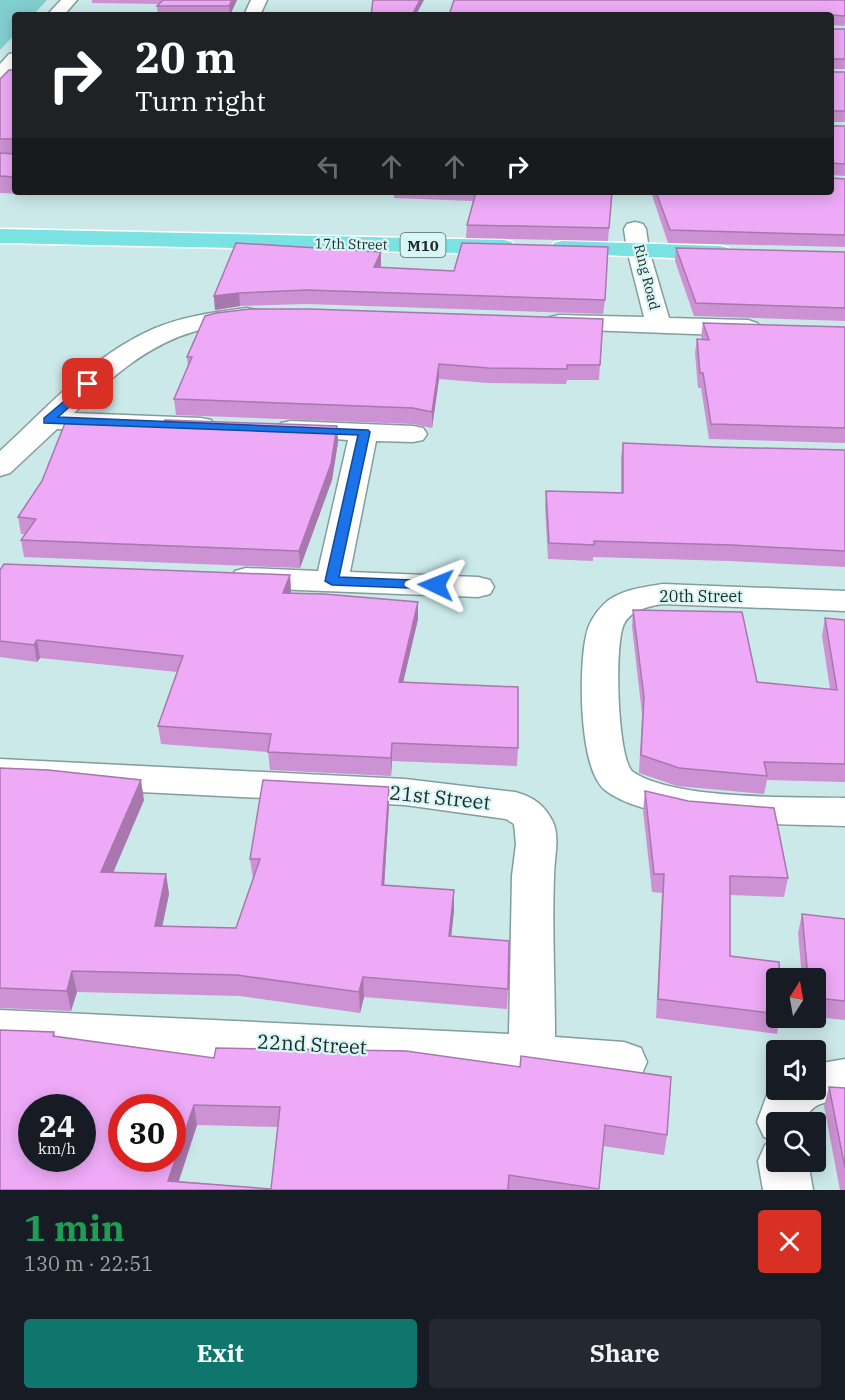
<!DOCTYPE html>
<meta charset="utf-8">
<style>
body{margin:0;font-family:"IBM Plex Serif",serif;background:#242831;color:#f1f3f6;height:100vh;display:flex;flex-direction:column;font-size:22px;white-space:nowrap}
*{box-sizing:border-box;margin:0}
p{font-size:20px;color:#9ea1a6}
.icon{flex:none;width:33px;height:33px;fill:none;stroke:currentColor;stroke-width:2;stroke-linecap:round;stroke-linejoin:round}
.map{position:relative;height:1190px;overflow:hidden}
.drawer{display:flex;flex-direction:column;background:#171b24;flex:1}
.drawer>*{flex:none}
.hud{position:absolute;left:12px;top:12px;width:822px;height:183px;border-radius:6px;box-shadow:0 3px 15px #0003;background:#202124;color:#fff;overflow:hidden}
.needle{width:39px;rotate:11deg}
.tools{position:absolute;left:766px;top:968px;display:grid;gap:12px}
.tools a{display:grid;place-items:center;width:60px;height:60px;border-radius:6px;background:#171b24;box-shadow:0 3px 15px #0003;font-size:30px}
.speed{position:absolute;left:18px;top:1094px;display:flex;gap:12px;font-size:30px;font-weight:700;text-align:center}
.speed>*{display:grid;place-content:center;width:78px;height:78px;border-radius:50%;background:#171b24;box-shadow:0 3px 15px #0003;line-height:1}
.speed small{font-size:15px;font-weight:400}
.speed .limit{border:9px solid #d22;background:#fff;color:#111}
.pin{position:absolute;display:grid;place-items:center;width:51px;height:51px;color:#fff;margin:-26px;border-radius:12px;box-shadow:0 3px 9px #0006}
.me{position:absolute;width:66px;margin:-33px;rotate:272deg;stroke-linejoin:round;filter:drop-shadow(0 0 4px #0008)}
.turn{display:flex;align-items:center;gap:21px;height:126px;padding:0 24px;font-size:27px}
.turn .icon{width:78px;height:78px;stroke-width:2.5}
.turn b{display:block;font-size:42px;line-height:51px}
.lanes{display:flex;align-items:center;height:57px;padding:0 24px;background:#0003;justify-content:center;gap:30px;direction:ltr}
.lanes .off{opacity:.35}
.round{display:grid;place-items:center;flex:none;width:63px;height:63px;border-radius:6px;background:#242831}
.summary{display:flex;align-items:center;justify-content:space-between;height:102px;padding:0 24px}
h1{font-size:36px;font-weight:800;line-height:45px;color:#1e9e55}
.primary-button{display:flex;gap:12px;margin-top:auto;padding:12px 24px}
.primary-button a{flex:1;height:69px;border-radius:6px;background:#0f766e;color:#fff;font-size:24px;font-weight:800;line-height:69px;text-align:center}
.primary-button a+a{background:#242831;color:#f1f3f6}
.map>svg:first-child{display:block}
.green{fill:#82cfcf}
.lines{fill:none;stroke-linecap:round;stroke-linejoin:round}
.minor-casing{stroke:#829d9d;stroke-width:3}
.primary-casing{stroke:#fff;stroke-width:3}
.minor{fill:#fff;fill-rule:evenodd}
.primary{fill:#7be2e3;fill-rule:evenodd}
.wall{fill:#cd92d4;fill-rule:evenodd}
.shaded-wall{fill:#a777ad}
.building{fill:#eeaaf7;stroke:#a777ad;stroke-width:1.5;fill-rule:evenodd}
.route{fill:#1a73e8;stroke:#114b97;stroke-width:1.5}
.labels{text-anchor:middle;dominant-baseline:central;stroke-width:4.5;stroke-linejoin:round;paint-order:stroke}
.far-street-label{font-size:14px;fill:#1e2929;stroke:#d8f6f6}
.shield{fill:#d8f6f6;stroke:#566666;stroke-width:1.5}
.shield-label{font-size:15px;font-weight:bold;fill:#1e2929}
.street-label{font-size:16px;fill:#1e2929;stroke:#d8f6f6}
.near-street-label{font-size:20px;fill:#1e2929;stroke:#d8f6f6}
</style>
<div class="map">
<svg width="845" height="1190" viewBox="0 0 845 1190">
<rect width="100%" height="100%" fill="#cbe9e9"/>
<path class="green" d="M0,0h47l-14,15h-18v19l-15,16z"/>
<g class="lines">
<g class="minor-casing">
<g id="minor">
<path d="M61,0h16l-13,15h-17z"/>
<path d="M251,0h16l-7,15h-16z"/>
<path d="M15,53v15l-9,10 -6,1v-15l9,-10z"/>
<path d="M635,222l8,2 3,5 3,21 20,68 79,2 9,3 4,5 -4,5 -9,3 -189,-7 -9,-2 -3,-5 3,-5 9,-2 85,2 -17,-67 -3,-21 3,-5z"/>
<path d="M247,308l9,2 3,5 -3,5c-20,5 -41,5 -60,11 -50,14 -85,47 -122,82l127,5 10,2 4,6 -4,6 -10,2 -144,-5 -47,44 -10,3v-25c47,-43 93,-96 153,-122 30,-13 62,-17 94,-21z"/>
<path d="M291,421l122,5 10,2 4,6 -4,6 -10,2 -37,-1 -26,131 128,5 12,3 4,7 -4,7 -12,3 -232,-9 -11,-3 -5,-7 5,-7 11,-3 72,3 30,-131 -67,-5 -4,-6 4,-6z"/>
<path d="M663,584l182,7v20l-182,-7c-14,2 -32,6 -39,20 -10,19 -7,136 9,148 41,28 161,25 212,26v28c-58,-2 -195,0 -240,-36 -27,-22 -26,-123 -19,-154 2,-12 9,-23 18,-32 15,-14 39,-17 59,-20z"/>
<path d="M0,759l405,20 110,13c18,5 29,12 38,30 7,16 1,37 1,54 -2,53 1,107 1,161l69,5 17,6 6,14 -6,14 -17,6 -92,-9 -532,-25v-38l509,24 3,-158 4,-32 -2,-20 -8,-5 -101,-14 -405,-20z"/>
<path d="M845,1059v40c-18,3 -35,3 -40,23h-28v39h31l5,29h-50l-5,-29 7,-16 11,-4 -12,-4 -7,-15 11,-30 9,-12v9h39v-25z"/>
</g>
</g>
<g class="primary-casing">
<g id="primary">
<path d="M0,229l504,11 8,2 3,5 -3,5 -8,2 -504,-11z"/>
<path d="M562,241l158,5 8,2 3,5 -3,5 -8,2 -166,-7 -3,-5 3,-5z"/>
</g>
</g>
<use href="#minor" class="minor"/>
<use href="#primary" class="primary"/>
</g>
<g class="wall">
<path d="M92,0h145l-7,15h-72l-1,-9 2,-2 -67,-1z"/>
<path d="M454,0h391v26l-14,-1z"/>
<path d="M831,29h14v40h-14v3h14v50h-14v4h14v50l-14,-1v3l14,1v68l-177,-4 -17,-51h180z"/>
<path d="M15,70v122h11l-1,2 -25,-1v-114z"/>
<path d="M49,192h22l-1,1z"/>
<path d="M251,192h76l-2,3z"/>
<path d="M394,192h218l-4,49 -142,-3 1,-13 6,-24 -79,-3z"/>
<path d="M676,248l169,4v69l-151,-5 -19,-55z"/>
<path d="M381,252v13l-1,2 225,33 -2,14 -296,-10 -67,2 -25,4 -1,-14z"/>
<path d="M603,319l-4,61h-32l-1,4 -78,-1 -49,-4 -7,49 -19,-4 -237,-9 -2,-16 14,-32 -1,-10z"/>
<path d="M703,323l142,4v116l-136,-4 -8,-51h-3l-3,-35 2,-14h5l-1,-3z"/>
<path d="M337,426l1,16 -6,38 -32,88 -276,-11 -3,-17 4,-6h-4l-3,-17z"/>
<path d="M623,443l92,4 130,3v117l-116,-6 -136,-4v4l-45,-2 -3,-53 1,-15 75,1v-35z"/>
<path d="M0,570l290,5 1,18 127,26 -15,63 115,66 -1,18 -125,-5 -1,15 -121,-6 -2,-18 -107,-8 -3,-18 19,-54 -137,-14 -3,4 -37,-5z"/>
<path d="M633,610l124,72 73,7 -8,-53 3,-18 20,2v162l-78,-2 -3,14 -87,-8 -38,-13 3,-59 -10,-87z"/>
<path d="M0,768l144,32 -31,72 53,2 3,20 -7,32 74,2 17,-49 -3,-20 139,-72v19l-5,79 70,26 -3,25 57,53 -1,20 -143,-12 -4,16 -120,-17 -163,-4 -6,19 -71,-3z"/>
<path d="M645,791l143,87 -4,19 -54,-2v61l47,22v39h3l-3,17 -121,-16 6,-125 -10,-1 -9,-82z"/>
<path d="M802,914l43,5v101l-29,-3v-39h-14l-4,-45z"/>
<path d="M54,1032l1,4 612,99 -3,20 -61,-9 -5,44h-598zM197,1125l81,2 -7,62 -93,-8z"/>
<path d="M829,1087l16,1v102h-5l-16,-84z"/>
</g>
<g class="shaded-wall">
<path d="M232,0h5l-7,15 -1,-9z"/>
<path d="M420,0h4l-8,15h-4z"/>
<path d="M381,252v13l-6,15 -1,-13z"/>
<path d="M239,293l1,13 -25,4 -1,-14z"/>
<path d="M439,364v15l-7,49v-16z"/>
<path d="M337,426l1,16 -6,38 -32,88 -1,-17z"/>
<path d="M290,575l1,17 -7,18 -1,-17z"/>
<path d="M418,602v17l-19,81v-18z"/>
<path d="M37,640l3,18 -3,4 -3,-17z"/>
<path d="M392,743v18l-1,15v-18z"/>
<path d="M141,780l3,20 -39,92 -4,-20z"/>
<path d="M389,787v19l-6,99 -1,-20z"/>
<path d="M166,874l3,20 -11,53 -3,-21z"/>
<path d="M454,890v21l-5,45v-20z"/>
<path d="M72,971l5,21 -6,19 -4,-20z"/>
<path d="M363,977l1,20 -4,16 -1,-21z"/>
<path d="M194,1105l3,20 -21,65 -8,-9z"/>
</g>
<g class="building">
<path d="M163,0h69l-3,6h-72z"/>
<path d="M373,0h47l-8,15h-41z"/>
<path d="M454,0h391v16l-14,-1h-382z"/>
<path d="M831,29h14v30h-14v13h14v39h-14v15h14v38l-14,-1v15l14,1v56l-175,-5 -14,-38h175z"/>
<path d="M9,70h6v107l-15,-1v-23l14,1v-15h-14v-60z"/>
<path d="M476,192h136l-3,36 -142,-3z"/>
<path d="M236,243l145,9 -7,15 80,4 8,-28 146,4 -3,53 -298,-10 -68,3 -25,3z"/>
<path d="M676,248l169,4v56l-149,-5z"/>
<path d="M250,309h59l294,10 -3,46h-33v4l-79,-1 -49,-4 -7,48 -19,-4 -239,-9 18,-42h-5l18,-41 11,-3z"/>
<path d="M703,323l142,4v101l-134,-4 -8,-51h-3l-3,-34 12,1z"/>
<path d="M165,420l172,6 -6,38 -32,87 -278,-11 15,-21 -18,-2 24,-36 23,-58 98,1z"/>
<path d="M623,443l92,4 130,3v101l-114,-6 -137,-4v4l-45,-2 -3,-52 77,2z"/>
<path d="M4,564l286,11 -7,18 41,1 94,8 -19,80 119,5v61l-126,-5 -1,15 -123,-6 3,-18 -113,-8 25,-70 -146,-16 -3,5 -34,-4v-71z"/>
<path d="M633,610l109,2 15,70 80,8 -12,-72 20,2v144l-81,-2 3,14 -88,-8 -38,-13 3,-58z"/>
<path d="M0,768l48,2 93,10 -40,92 65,2 -11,52 81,2 24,-69h-10l13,-79 126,7 -7,98 72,5 -5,46 60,5 -1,48 -145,-12 -4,15 -122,-17 -165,-4 -5,20 -67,-3z"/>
<path d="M645,791l43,10 86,7 14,70 -58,-2v80l49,6 1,16h-3v36l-119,-15 6,-125h-10z"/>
<path d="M802,914l43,5v82l-29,-3v-20h-8z"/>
<path d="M0,1030l54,2 -1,4 161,22 2,-10 190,3 114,16 1,-11 150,21 -4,58 -62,-10 -6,64 -90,-14 -1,15h-508zM194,1105l86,2 -9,82 -103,-8zM32,1107h50v51h-50zM122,1107h50v51h-50z"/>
<path d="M829,1087l16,1v80z"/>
</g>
<path class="route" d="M88,381l4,1v5l-34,30 310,13 2,2 -31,145 97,4 7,4 -7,4 -104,-4 -7,-4 33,-146 -314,-12v-5z"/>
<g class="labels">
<g class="far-street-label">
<text transform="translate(351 244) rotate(1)">17th Street</text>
<text transform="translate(647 277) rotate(76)">Ring Road</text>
</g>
<rect class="shield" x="400.5" y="233" width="45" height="24" rx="4.5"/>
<g class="shield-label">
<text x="423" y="245">M10</text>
</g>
<g class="street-label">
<text x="701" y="596">20th Street</text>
</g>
<g class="near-street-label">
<text transform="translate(440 797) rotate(6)">21st Street</text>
<text transform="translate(312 1044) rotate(3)">22nd Street</text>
</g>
</g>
</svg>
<div class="tools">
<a><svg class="needle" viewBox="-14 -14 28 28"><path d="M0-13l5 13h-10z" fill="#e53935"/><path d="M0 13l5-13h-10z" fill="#9ea1a6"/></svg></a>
<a><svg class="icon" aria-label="sound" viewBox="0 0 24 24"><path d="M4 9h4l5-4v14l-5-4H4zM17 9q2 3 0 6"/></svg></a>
<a><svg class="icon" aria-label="search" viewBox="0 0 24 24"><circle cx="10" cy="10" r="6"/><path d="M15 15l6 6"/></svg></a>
</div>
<div class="speed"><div>24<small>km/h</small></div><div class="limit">30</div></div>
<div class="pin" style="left:88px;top:384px;background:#d93025"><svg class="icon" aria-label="arrive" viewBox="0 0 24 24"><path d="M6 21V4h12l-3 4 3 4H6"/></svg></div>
<svg class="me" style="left:436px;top:585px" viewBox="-20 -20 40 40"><path d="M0-17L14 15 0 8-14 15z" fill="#1a73e8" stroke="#fff" stroke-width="4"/></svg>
<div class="hud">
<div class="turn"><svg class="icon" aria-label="right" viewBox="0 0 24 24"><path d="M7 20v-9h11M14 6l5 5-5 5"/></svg><div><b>20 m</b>Turn right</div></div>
<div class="lanes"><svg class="icon off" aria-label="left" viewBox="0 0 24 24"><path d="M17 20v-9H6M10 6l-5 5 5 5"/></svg><svg class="icon off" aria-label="ahead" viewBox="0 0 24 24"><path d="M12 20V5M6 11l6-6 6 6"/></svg><svg class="icon off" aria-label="ahead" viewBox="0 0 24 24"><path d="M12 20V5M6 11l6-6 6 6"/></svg><svg class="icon" aria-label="right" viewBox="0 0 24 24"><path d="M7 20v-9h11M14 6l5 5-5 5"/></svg></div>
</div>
</div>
<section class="drawer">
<div class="summary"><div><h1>1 min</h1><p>130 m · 22:51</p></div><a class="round" style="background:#d93025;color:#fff"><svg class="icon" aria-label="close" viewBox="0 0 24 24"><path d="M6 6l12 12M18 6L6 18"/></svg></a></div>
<div class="primary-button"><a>Exit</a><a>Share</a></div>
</section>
